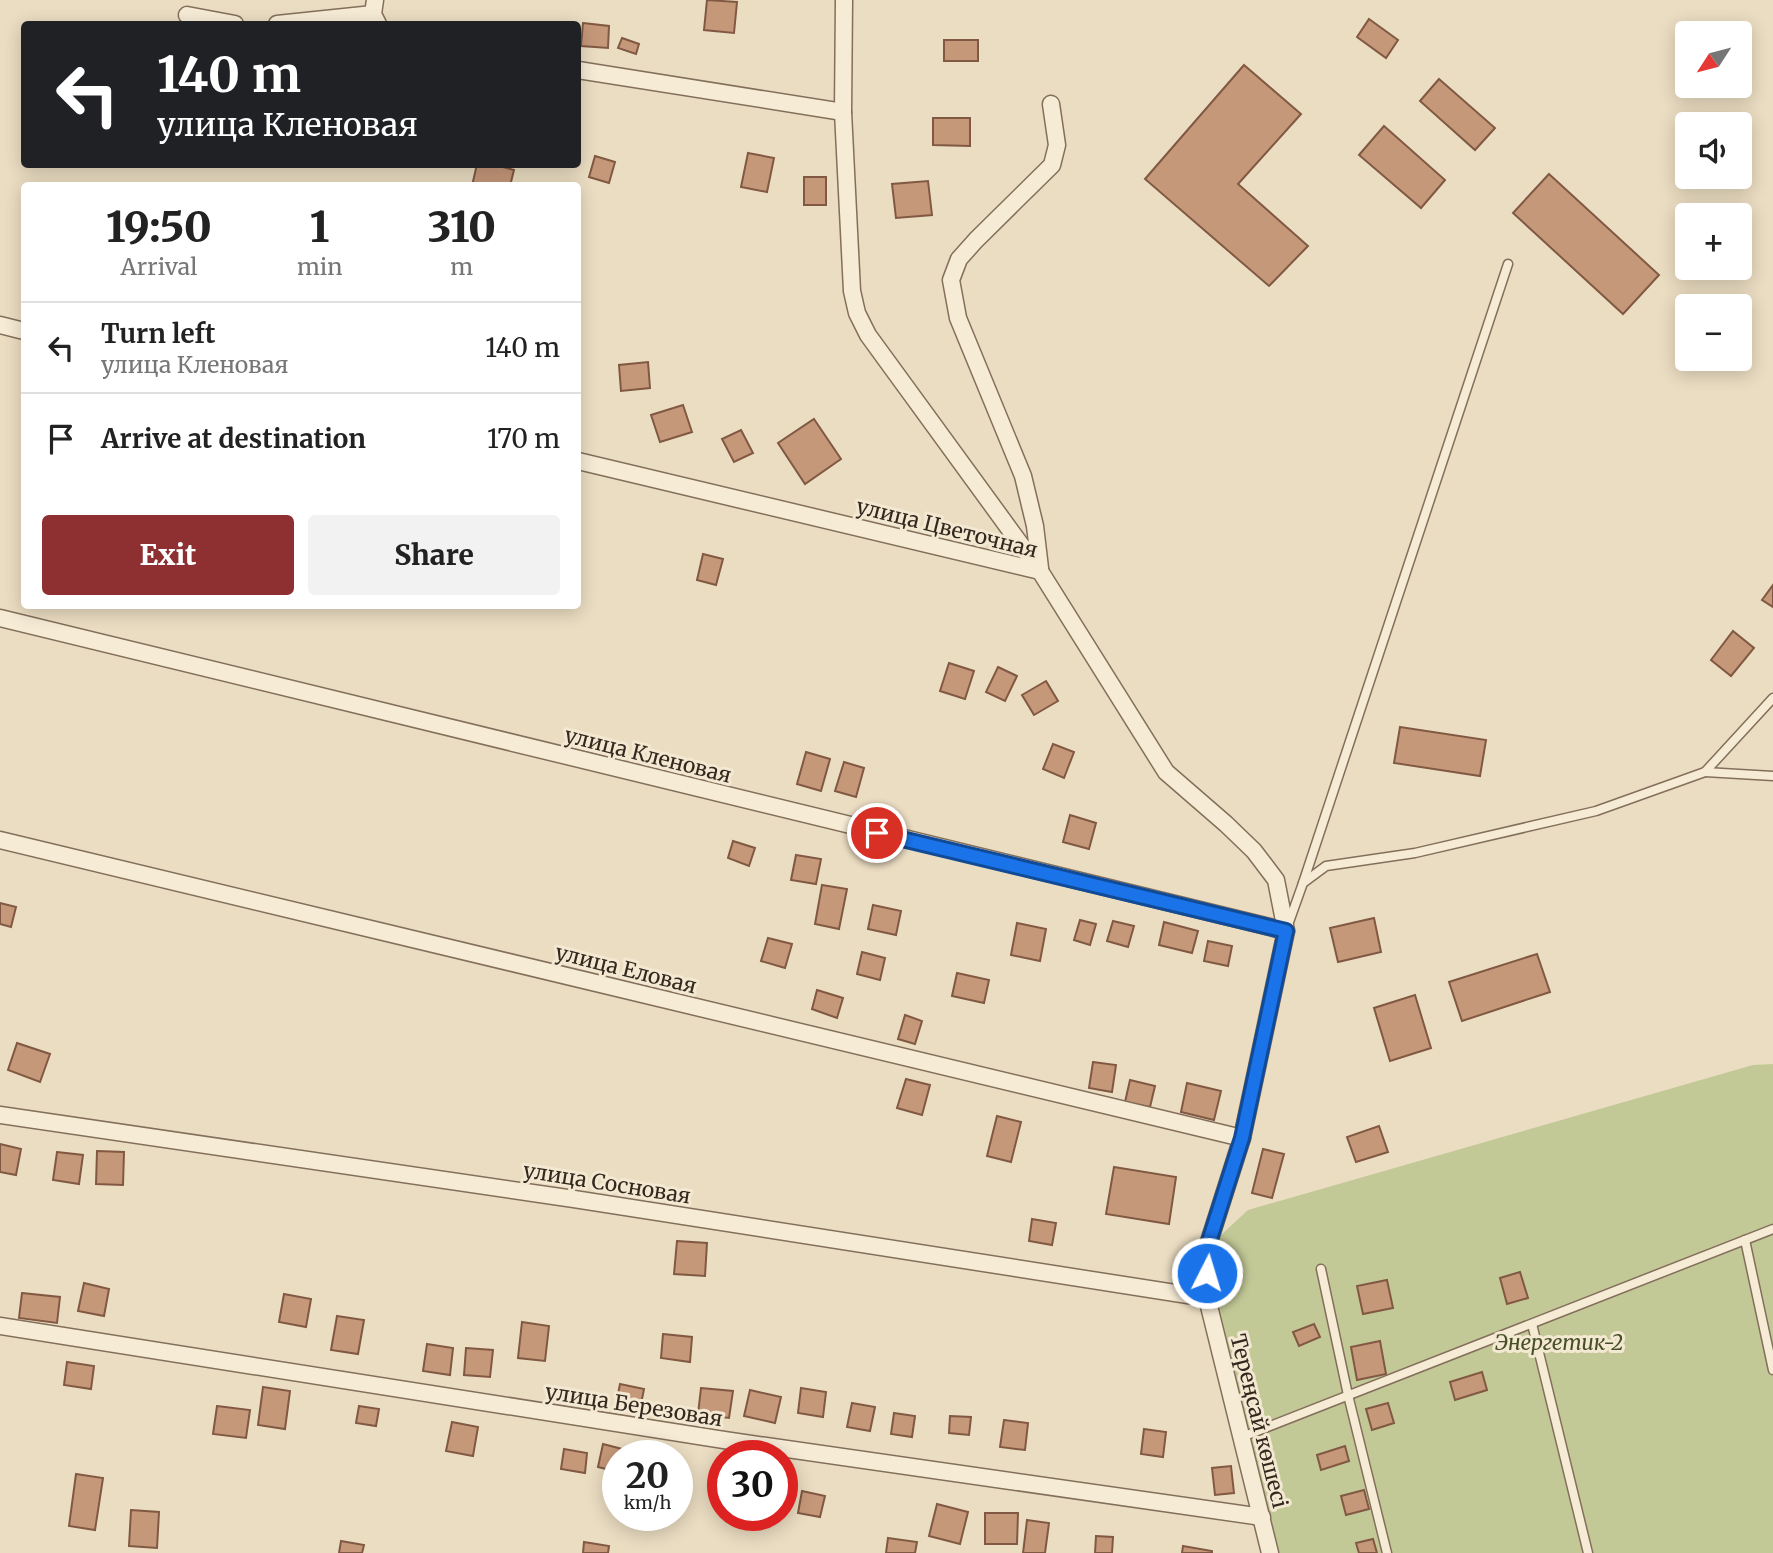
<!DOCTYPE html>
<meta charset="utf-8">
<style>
body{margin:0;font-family:Merriweather,serif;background:#f2f2f2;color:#222;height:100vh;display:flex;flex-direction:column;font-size:26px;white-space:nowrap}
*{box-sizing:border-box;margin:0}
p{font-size:23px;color:#767676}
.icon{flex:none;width:38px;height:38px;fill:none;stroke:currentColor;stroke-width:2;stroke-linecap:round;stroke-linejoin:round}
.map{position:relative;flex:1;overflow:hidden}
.panel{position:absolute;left:21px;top:182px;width:560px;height:427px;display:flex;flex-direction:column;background:#fff;border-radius:7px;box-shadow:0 4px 18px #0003}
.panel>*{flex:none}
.top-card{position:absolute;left:21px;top:21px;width:560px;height:147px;border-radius:7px;box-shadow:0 4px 18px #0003;background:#202124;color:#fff;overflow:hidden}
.needle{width:46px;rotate:234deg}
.controls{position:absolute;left:1675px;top:21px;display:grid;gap:14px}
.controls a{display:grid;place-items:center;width:77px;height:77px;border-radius:7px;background:#fff;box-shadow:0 4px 18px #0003;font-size:35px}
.speed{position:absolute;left:602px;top:1440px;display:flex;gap:14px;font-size:35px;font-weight:700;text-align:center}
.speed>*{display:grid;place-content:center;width:91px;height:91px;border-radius:50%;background:#fff;box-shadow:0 4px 18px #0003;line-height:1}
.speed small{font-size:18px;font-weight:400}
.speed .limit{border:10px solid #d22;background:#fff;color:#111}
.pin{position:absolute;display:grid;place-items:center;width:60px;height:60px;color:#fff;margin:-30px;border:4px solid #fff;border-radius:50%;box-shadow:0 2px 7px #0007}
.me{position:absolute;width:77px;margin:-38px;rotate:5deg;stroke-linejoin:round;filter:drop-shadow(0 0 5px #0008)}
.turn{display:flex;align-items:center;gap:24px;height:147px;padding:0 21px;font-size:32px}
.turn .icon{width:91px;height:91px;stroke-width:2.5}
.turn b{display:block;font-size:49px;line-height:60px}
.eta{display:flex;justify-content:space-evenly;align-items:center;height:119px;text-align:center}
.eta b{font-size:42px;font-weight:800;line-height:49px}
.cta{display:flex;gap:14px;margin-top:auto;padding:14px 21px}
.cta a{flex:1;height:80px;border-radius:7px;background:#8e2f32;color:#fff;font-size:28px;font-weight:800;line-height:80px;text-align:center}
.cta a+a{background:#f2f2f2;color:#222}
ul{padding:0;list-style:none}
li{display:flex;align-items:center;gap:21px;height:91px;padding:0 21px;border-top:2px solid #e0e0e0}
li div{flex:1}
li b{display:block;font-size:26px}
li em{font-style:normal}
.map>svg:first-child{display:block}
.green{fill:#c3c897}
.building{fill:#c6987a;stroke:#815942;stroke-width:2}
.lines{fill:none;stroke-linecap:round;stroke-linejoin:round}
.lane-casing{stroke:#836f5b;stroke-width:11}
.street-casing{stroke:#836f5b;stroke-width:19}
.lane{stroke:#f6ebd5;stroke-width:8}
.street{stroke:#f6ebd5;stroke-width:16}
.route-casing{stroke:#114b97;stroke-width:18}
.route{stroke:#1a73e8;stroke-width:12}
.labels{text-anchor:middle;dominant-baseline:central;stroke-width:6;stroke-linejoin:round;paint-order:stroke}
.street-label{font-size:21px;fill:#34281e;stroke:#f3e8d1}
.park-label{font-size:21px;font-style:italic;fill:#464f26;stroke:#f3e8d1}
</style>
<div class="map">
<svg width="1773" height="1553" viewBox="0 0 1773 1553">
<rect width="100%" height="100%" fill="#ebddc2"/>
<path class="green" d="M1773,1064v489h-503l-63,-255v-50l41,-38 505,-145z"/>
<g class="building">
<path d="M707,0l30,2 -3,31 -30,-3z"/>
<path d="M1369,19l29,21 -12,18 -29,-21z"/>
<path d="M583,23l26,3 -1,22 -27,-2z"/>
<path d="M622,38l17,6 -3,10 -18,-6z"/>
<rect x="944" y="40" width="34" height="21"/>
<path d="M1244,65l57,49 -63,70 70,62 -39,40 -124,-107z"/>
<path d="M1439,79l56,49 -20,22 -55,-49z"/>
<path d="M933,118h37v28l-37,-1z"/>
<path d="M1384,126l61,54 -24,28 -62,-53z"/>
<path d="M748,153l26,5 -7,34 -26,-5z"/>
<path d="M595,156l20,6 -6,21 -20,-6z"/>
<path d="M477,164h15l22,6 -4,16h-38z"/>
<path d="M1549,174l110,101 -36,39 -110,-101z"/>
<rect x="804" y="177" width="22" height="28"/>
<path d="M928,181l4,34 -36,3 -4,-34z"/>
<path d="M648,362l2,26 -29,3 -2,-26z"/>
<path d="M683,405l9,27 -32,10 -9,-27z"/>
<path d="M814,419l27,40 -36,25 -27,-41z"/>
<path d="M741,430l12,23 -19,9 -12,-23z"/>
<path d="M703,554l20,5 -7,26 -19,-5z"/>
<path d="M1773,585v22l-11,-7z"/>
<path d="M1733,631l21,17 -23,28 -20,-16z"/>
<path d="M949,663l25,8 -9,28 -25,-8z"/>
<path d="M998,667l19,9 -12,25 -19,-9z"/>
<path d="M1046,681l12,20 -24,14 -12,-20z"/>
<path d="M1400,727l86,13 -6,36 -86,-13z"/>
<path d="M1053,744l21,8 -10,26 -21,-9z"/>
<path d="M806,752l24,7 -9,32 -24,-7z"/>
<path d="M844,762l20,6 -8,29 -21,-6z"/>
<path d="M1070,815l26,8 -7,26 -26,-7z"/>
<path d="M733,841l22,7 -6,18 -21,-8z"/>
<path d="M796,855l25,4 -5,25 -25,-4z"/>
<path d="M822,885l25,4 -8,40 -24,-5z"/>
<path d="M0,903l16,4 -5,20 -11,-3z"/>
<path d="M873,905l28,6 -5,24 -28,-6z"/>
<path d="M1374,918l7,34 -43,10 -8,-34z"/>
<path d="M1080,920l16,4 -6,21 -16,-5z"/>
<path d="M1113,921l21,5 -6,21 -21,-6z"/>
<path d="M1164,922l34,9 -6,22 -33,-8z"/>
<path d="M1017,923l29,6 -6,32 -29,-6z"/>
<path d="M768,938l24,6 -7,24 -24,-7z"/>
<path d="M1208,941l24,5 -4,20 -24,-5z"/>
<path d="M862,952l23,6 -5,22 -23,-6z"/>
<path d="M1537,954l13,38 -88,29 -13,-39z"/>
<path d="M957,973l32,7 -5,23 -32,-7z"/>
<path d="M817,990l26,8 -6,20 -25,-9z"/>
<path d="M1415,995l16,53 -41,13 -16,-53z"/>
<path d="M905,1015l17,6 -7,23 -17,-5z"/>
<path d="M17,1043l33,11 -10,28 -32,-12z"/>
<path d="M1093,1062l23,3 -4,27 -23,-4z"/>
<path d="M906,1079l24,6 -8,30 -25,-7z"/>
<path d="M1130,1080l25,6 -5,21 -25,-5z"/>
<path d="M1187,1083l34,8 -7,29 -33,-8z"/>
<path d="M997,1116l24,6 -10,40 -24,-6z"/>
<path d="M1379,1126l9,26 -32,10 -9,-25z"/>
<path d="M0,1144l21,5 -5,26 -16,-3z"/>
<path d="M1263,1149l21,5 -12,44 -20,-5z"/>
<path d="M97,1151l27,1 -1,33 -27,-1z"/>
<path d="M57,1152l26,3 -4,29 -26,-4z"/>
<path d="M1114,1167l62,10 -7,47 -63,-10z"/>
<path d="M1032,1219l24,4 -4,22 -23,-4z"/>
<path d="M677,1241l30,2 -2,33 -31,-2z"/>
<path d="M1520,1272l8,26 -21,6 -7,-26z"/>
<path d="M1387,1280l6,28 -30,6 -6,-28z"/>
<path d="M84,1283l25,6 -5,27 -26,-5z"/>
<path d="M22,1293l38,4 -3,26 -38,-5z"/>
<path d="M284,1294l27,5 -5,28 -27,-5z"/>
<path d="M337,1316l27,4 -6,34 -27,-4z"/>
<path d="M522,1322l27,4 -4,35 -27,-3z"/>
<path d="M1314,1324l6,13 -21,9 -6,-14z"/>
<path d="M663,1334l29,3 -2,25 -29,-4z"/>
<path d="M1380,1341l6,33 -29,6 -6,-33z"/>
<path d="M427,1344l26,4 -3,27 -27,-4z"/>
<path d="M466,1348l27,2 -3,27 -26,-2z"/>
<path d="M67,1362l27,4 -3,23 -27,-4z"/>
<path d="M1482,1372l5,18 -32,10 -5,-18z"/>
<path d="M620,1384l24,5 -3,15 -24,-5z"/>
<path d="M263,1387l27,4 -5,38 -27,-4z"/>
<path d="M701,1388l32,3 -4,27 -31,-4z"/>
<path d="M801,1388l25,4 -3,25 -25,-4z"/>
<path d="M750,1390l31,7 -6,26 -31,-7z"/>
<path d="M852,1403l23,4 -5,24 -23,-4z"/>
<path d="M1388,1403l6,20 -22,7 -6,-21z"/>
<path d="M217,1406l33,4 -4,28 -33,-4z"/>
<path d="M359,1406l20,3 -3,17 -20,-3z"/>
<path d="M894,1413l21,3 -3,21 -21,-3z"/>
<path d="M950,1416l21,1 -2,18 -20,-2z"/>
<path d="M1004,1420l24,3 -3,27 -25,-3z"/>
<path d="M452,1422l26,5 -5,29 -27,-5z"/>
<path d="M1144,1429l22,3 -3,25 -22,-3z"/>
<path d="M603,1444l27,7 -1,5h-11v16l-20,-5z"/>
<path d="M1345,1446l4,15 -28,9 -4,-15z"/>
<path d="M564,1449l23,4 -2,20 -24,-4z"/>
<path d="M1231,1466l3,27 -19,2 -3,-27z"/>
<path d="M76,1474l27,4 -8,52 -26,-4z"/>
<path d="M1364,1490l5,19 -23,6 -5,-19z"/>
<path d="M802,1491l23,5 -5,21 -22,-4z"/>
<path d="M937,1504l31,8 -8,32 -31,-8z"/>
<path d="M131,1510l28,2 -2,36 -28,-2z"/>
<path d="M985,1513h33l-1,31h-32z"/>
<path d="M1027,1520l22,3 -4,30h-22z"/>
<path d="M1096,1536l17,1 -1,16h-17z"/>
<path d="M888,1538l29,4 -2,11h-29z"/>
<path d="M1373,1539l4,14h-18l-3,-10z"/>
<path d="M341,1541l23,4 -2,8h-23z"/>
<path d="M584,1542l25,4 -1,7h-25z"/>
<path d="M1183,1546l29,5v2h-30z"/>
</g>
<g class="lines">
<g class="lane-casing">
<g id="lane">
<path d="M1705,772l68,4"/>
<path d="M1303,883l205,-619"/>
<path d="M1288,925l15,-42 23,-17 89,-13 181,-42 109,-39 68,-74"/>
<path d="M1745,1240l28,130"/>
<path d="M1321,1269l27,126 39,158"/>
<path d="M1532,1324l56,229"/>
<path d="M1242,1437l531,-208"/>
</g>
</g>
<g class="street-casing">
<g id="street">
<path d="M375,0l-2,14 5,10"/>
<path d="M844,0l-1,112 9,179 5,22 11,22 172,236"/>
<path d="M187,15l48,9"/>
<path d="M277,24l96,-10"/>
<path d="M578,70l265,42"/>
<path d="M0,325l24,6"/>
<path d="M578,461l462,110 126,201 60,52 28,27 22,29 10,51 -44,207 -35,110v50l63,255"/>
<path d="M1040,568l-5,-42 -12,-50 -65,-158 -7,-38 8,-21 17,-19 76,-75 5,-20 -6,-41"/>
<path d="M0,618l1286,313"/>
<path d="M0,840l1242,298"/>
<path d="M0,1115l574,84 633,99"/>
<path d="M0,1326l724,114 538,77"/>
</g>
</g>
<use href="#lane" class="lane"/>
<use href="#street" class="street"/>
</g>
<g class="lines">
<g class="route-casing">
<path id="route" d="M877,833l409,98 -44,207 -35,110v25"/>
</g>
<use href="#route" class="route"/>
</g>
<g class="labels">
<g class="street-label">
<text transform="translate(947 528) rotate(14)">улица Цветочная</text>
<text transform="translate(648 755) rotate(14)">улица Кленовая</text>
<text transform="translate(626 969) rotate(14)">улица Еловая</text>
<text transform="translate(607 1183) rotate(9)">улица Сосновая</text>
<text transform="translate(634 1405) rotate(9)">улица Березовая</text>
<text transform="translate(1259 1421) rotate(76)">Тереңсай көшесі</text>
</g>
<g class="park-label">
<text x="1559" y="1342">Энергетик-2</text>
</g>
</g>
</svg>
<div class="controls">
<a><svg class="needle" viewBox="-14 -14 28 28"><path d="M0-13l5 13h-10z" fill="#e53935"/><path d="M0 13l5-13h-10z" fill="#767676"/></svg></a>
<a><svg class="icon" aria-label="sound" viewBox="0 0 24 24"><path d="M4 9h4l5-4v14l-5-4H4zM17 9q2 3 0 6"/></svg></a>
<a>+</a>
<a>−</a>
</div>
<div class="speed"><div>20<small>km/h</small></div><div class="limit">30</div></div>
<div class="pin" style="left:877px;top:833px;background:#d93025"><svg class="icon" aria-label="arrive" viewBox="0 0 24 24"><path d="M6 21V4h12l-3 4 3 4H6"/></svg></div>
<svg class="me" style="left:1207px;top:1273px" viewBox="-20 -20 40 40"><circle r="17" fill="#1a73e8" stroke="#fff" stroke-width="3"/><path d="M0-11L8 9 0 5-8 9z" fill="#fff"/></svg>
<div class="top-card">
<div class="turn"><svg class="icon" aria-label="left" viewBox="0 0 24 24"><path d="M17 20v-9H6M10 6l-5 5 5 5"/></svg><div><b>140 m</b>улица Кленовая</div></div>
</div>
<section class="panel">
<div class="eta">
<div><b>19:50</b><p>Arrival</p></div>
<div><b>1</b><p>min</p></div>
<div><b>310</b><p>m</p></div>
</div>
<ul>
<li><svg class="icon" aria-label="left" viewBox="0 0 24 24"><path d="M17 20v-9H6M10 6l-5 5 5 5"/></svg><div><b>Turn left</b><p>улица Кленовая</p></div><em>140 m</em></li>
<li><svg class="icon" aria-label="arrive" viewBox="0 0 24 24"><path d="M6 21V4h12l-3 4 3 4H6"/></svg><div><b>Arrive at destination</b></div><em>170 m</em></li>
</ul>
<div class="cta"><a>Exit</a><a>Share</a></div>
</section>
</div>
